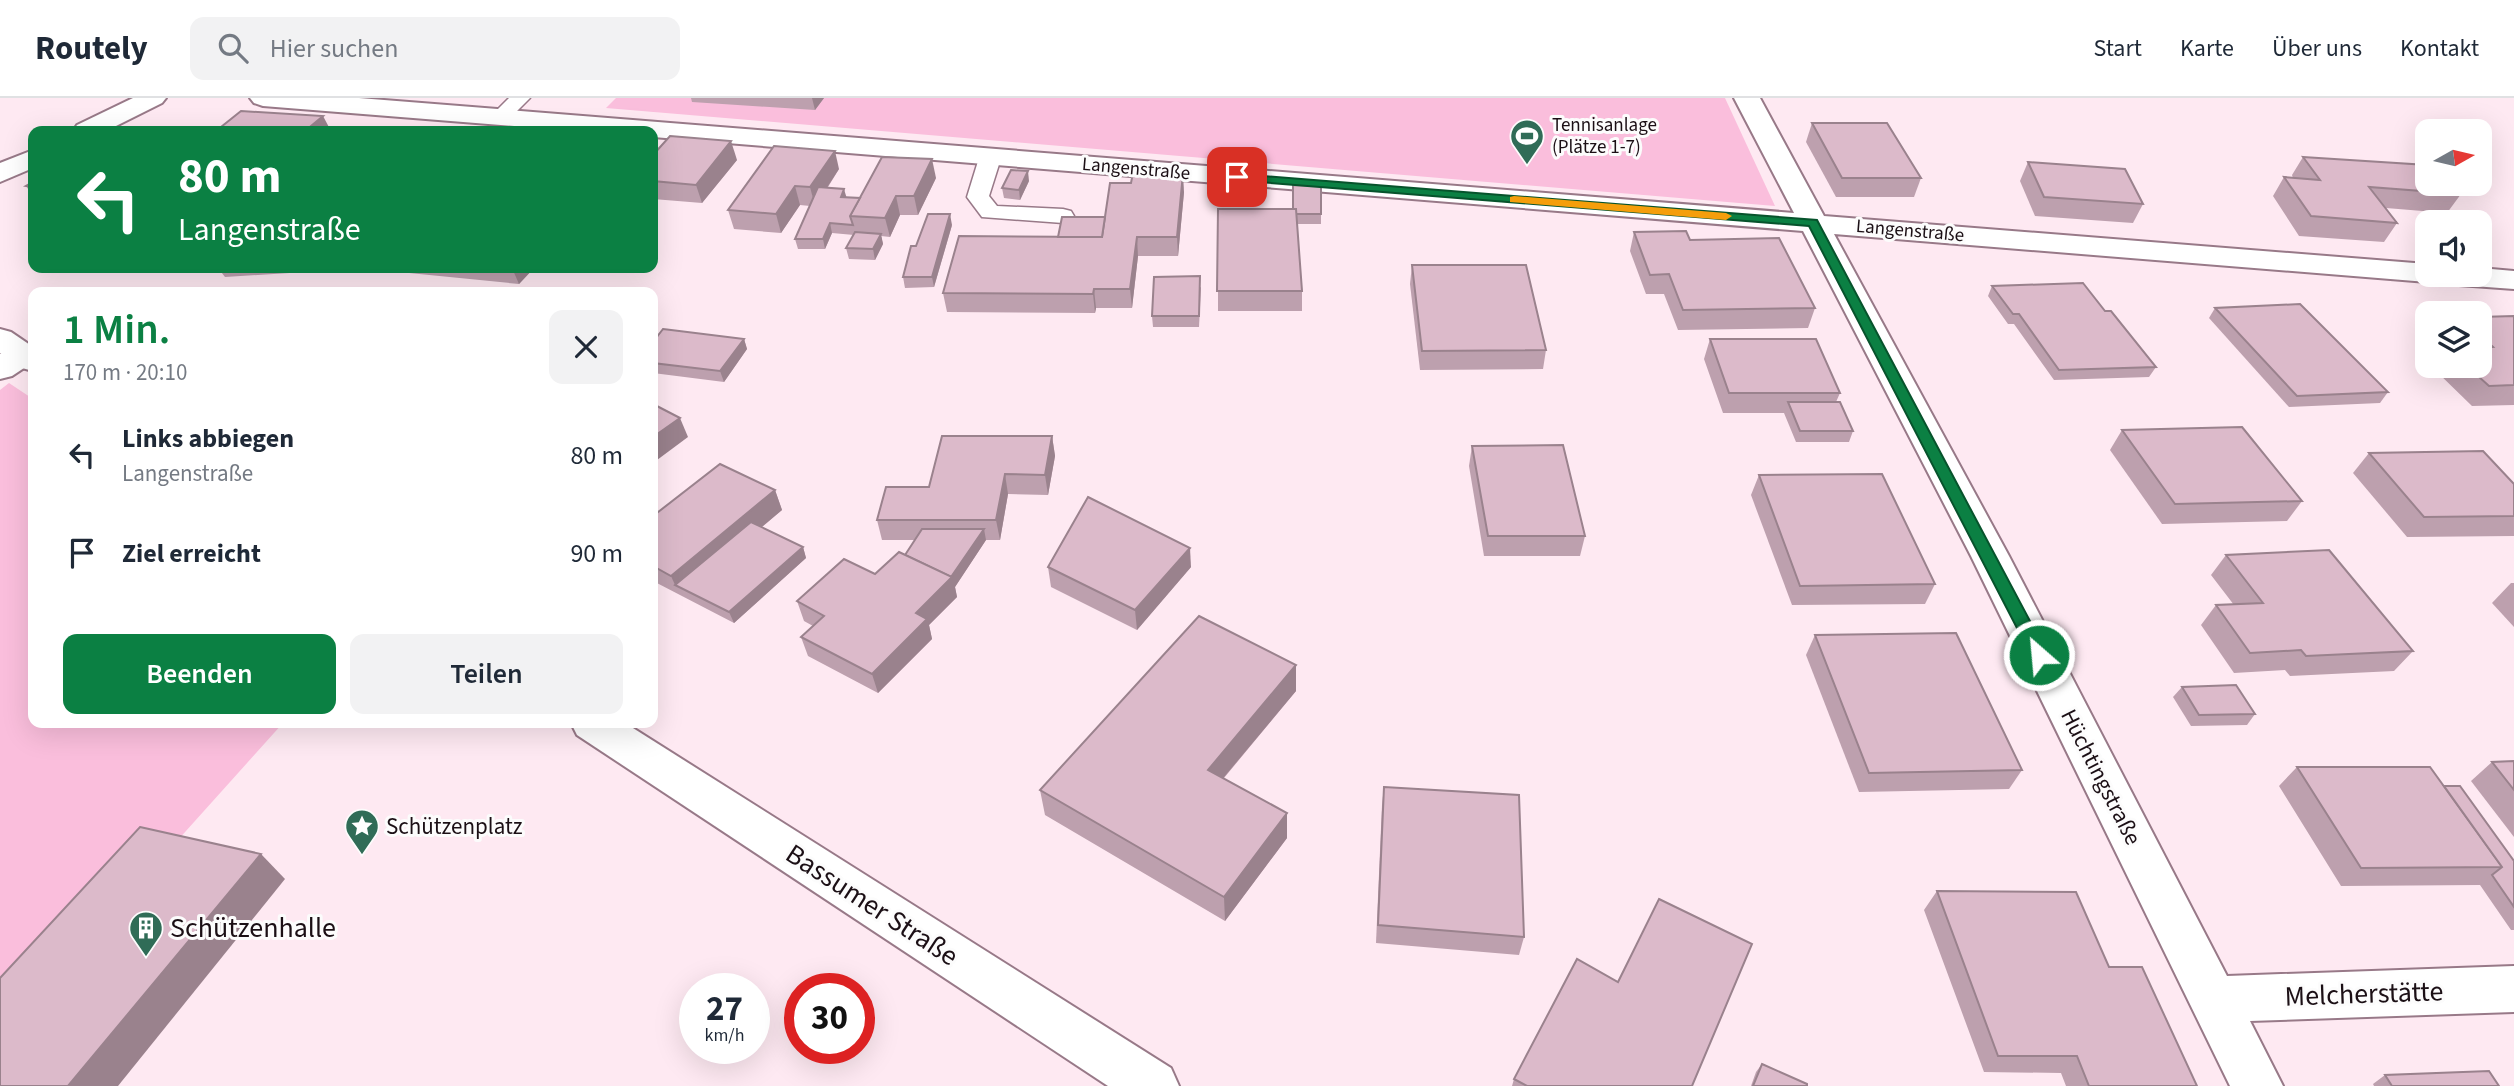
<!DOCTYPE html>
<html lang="de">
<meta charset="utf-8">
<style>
body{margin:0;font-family:"Source Sans 3",sans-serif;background:#f2f2f3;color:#1f2937;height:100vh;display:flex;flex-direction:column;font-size:26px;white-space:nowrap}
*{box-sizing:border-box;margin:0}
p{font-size:23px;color:#747a83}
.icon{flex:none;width:38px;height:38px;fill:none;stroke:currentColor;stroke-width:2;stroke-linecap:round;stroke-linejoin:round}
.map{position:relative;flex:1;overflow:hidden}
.panel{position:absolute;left:28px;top:189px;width:630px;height:441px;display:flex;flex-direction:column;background:#fff;border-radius:14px;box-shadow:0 7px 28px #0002}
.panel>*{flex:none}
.top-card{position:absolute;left:28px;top:28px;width:630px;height:147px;border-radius:14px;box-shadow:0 7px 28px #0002;background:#0b8043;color:#fff;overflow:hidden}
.needle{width:46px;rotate:82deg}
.tools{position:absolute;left:2415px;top:21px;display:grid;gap:14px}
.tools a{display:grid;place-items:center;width:77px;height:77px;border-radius:14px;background:#fff;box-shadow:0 7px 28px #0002;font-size:35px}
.speed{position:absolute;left:679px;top:875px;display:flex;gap:14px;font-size:35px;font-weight:700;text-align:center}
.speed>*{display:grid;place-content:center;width:91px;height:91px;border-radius:50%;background:#fff;box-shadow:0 7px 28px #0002;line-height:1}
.speed small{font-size:18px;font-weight:400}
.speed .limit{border:10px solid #d22;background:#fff;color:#111}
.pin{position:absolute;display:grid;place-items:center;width:60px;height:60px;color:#fff;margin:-30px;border-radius:14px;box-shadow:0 4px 10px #0006}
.me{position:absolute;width:77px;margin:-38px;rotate:333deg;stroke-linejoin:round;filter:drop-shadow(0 0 5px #0008)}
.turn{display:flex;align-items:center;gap:24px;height:147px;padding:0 35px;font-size:32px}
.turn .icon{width:91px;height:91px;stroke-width:2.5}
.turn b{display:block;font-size:49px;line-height:60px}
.round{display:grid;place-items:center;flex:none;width:74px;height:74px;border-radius:14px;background:#f2f2f3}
.overview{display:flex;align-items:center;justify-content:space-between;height:119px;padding:0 35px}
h1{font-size:42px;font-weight:600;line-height:52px;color:#0b8043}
.primary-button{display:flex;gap:14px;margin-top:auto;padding:14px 35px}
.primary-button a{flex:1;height:80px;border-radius:14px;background:#0b8043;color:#fff;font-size:28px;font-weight:600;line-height:80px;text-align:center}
.primary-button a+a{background:#f2f2f3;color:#1f2937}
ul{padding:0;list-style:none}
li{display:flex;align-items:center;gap:21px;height:98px;padding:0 35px}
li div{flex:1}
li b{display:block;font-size:26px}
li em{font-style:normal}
header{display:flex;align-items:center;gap:42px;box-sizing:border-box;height:98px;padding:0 35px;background:#fff;border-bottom:2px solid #e0e1e3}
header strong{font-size:33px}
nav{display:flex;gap:38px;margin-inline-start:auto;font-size:24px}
.search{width:490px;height:63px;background:#f2f2f3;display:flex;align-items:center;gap:18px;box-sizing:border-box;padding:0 24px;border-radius:14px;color:#747a83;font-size:26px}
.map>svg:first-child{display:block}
.green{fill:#fabedc}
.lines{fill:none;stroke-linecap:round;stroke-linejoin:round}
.service-casing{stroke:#987988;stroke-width:3}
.minor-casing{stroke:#987988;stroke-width:4}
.tertiary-casing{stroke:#987988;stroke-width:4}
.service{fill:#fff;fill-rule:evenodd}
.minor{fill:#fff;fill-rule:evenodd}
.tertiary{fill:#fff;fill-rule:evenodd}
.wall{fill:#bda0ae}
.shaded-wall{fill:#9a828d}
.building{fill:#dcbaca;stroke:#9a828d;stroke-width:2}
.route{fill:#0b8043;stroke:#07532c;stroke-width:2}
.slow{fill:#f59e0b}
.labels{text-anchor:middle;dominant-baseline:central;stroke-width:6;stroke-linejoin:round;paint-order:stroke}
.far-poi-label{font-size:19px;fill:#1b0f15;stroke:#fcfcfc;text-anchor:start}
.far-street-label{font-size:19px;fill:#1b0f15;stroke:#fcfcfc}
.street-label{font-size:23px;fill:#1b0f15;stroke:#fcfcfc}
.poi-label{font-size:23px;fill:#1b0f15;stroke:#fcfcfc;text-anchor:start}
.near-street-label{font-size:28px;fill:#1b0f15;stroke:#fcfcfc}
.near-poi-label{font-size:28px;fill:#1b0f15;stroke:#fcfcfc;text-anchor:start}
</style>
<header>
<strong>Routely</strong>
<div class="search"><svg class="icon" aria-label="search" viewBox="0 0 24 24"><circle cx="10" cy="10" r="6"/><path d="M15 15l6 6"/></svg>Hier suchen</div>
<nav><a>Start</a><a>Karte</a><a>Über uns</a><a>Kontakt</a></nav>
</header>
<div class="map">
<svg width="2514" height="988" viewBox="0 0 2514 988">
<rect width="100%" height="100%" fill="#fee9f2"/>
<g class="green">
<path d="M616,0h1109l50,108 -1169,-98z"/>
<path d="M9,285l24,16v324h250l-283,315v-648z"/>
</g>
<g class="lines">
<g class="service-casing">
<g id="service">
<path d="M509,0h21l-24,24h-14l-3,-4z"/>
<path d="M990,54l7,2 4,4 -12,38 8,10 66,3 8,2 3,5 -3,5 -8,2 -81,-6 -15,-20 12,-39 4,-4z"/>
</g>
</g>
<g class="minor-casing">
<g id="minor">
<path d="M133,0h33l-4,5 -56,28h-33l4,-6z"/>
<path d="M250,0h109l1435,115 -60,-115h26l64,118 603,48v11h53v-7l34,3v18l-69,-5 -11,-4 -7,2 -593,-48 175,322 218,420 287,-10v46l-264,9 33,65h-53l-259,-530 -168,-325 -1150,-94v-6h-76l-314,-25 -9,-3z"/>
<path d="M33,52v18l-33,14v-19z"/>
<path d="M23,246l10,3v15l-21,14 -12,3v-25z"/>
</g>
</g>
<g class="tertiary-casing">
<g id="tertiary">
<path d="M0,231l11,3 22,15v24l-11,-3 -22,-15z"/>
<path d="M571,625h54l546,345 8,18h-71l-531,-351z"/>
</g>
</g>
<use href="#service" class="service"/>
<use href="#minor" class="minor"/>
<use href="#tertiary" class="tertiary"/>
</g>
<g class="wall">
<path d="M691,0h133l-9,12 -123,-8z"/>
<path d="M1812,25l109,55 -7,19h-78l-30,-55z"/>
<path d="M653,57l84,5 -35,43 -49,-4z"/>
<path d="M2303,59l158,37 -14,19 -61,-5 11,15 -13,19 -85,-6 -26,-40 11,-19 9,1 -1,-3z"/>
<path d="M2028,64l115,42 -10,19 -98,-7 -15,-35z"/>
<path d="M839,71l-11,18 19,11h13l76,-20 -18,37h-18l-10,22 -9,-1 2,8 -8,16 -26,-1 -3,-11 8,-13 -22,-2 -7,16h-27l-3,-10 15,-33 -10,-1 -19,28 -47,-4 -6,-19z"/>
<path d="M1029,83l-9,19 -16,-2 -2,-10z"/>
<path d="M33,84v14l-7,-10z"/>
<path d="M1131,85l53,9 -6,64h-40l-6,52h-36l-1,5 -148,-1 -4,-19 115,-56 47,-20z"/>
<path d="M1218,111l103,5v10h-24l5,67v20h-84z"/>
<path d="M952,127l-18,62 -29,1 -2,-11z"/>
<path d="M1634,134l56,8 125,68 -7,20 -130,2 -14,-36h-18l-16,-43z"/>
<path d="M1412,167l134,85 -3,19 -123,1 -10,-86z"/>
<path d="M109,170h37l-7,5z"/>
<path d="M218,170h121l-2,2 -112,7z"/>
<path d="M388,170h146l-15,16 -130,-13z"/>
<path d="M1992,188l113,25 51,56 -7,10 -95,3 -40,-56h-6l-20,-28z"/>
<path d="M1201,189l-2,40h-46l-1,-11z"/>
<path d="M2215,210l173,84 -8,11 -91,4 -80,-89z"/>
<path d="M2514,218v89l-42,1 -38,-37 2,-3h44v-49z"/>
<path d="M653,235l2,6h89l3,10 -23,33 -71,-9z"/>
<path d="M1710,241l130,54 -4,9 17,29 -4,11h-53l-12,-29h-61l-19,-54z"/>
<path d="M2122,332l180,71 -15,20 -125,3 -52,-74z"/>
<path d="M1052,338l3,20 -7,39 -40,-1 -8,46h-14l-31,47 2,10 -28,28 3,14 -54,54 -70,-37 -7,-19 12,-11 -9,-5 -7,-20 78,-27 30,-19 10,-15h-33l-5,-20 52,-33z"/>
<path d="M1472,348l113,90 -5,20h-96l-15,-90z"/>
<path d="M2369,355l145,31v52l-107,1 -54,-64z"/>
<path d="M1759,377l176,109 -10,20 -133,1 -41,-110z"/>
<path d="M775,392l7,20 -20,17 41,20 3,11 -72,65 -81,-42v-65z"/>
<path d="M2226,457l187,96 -19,20 -104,5 -5,-6 -51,3 -33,-48 15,-20h18l-23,-30z"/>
<path d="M1048,469h143l-54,63 -86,-43z"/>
<path d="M2511,485h3v44l-22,-24z"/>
<path d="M1815,537l207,135 -13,19 -150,3 -53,-137z"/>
<path d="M1296,567v26l-72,87 63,60 -62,83 -180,-106 -5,-25z"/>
<path d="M2182,589l73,27 -8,11 -56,1 -18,-29z"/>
<path d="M2514,663v76l-43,-56 21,-19z"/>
<path d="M2297,669l147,19 70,75v69h-3l-31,-45 -139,1 -62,-100z"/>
<path d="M1384,689l140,150 -5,18 -143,-12 6,-138z"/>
<path d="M1937,793l172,76 88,119h-131l-5,-13 -77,-1 -60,-162z"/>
<path d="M1762,966l45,22h-56l5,-14z"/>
<path d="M2385,977l114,11h-125l-1,-2z"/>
<path d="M1514,981l178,7h-180z"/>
</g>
<g class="shaded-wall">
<path d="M812,0h12l-9,12z"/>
<path d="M323,18l8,15h-26z"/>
<path d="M731,43l6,19 -35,43 -6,-18z"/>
<path d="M835,53l4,18 -24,37 -5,-19z"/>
<path d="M932,61l4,19 -18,37 -4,-19z"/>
<path d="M1028,73l1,10 -9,19 -1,-10z"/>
<path d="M1183,75l1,19 -6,64 -1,-19z"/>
<path d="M795,88l5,19 -19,28 -5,-19z"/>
<path d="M844,91l3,10 -6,-2z"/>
<path d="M896,98l4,19 -10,22 -5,-19z"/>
<path d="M950,116l2,11 -18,62 -2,-10z"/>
<path d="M830,125l2,10 -7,16 -2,-10z"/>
<path d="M881,136l2,10 -8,16 -2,-11z"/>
<path d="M1137,139l1,19 -6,52 -2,-19z"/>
<path d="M135,170h11l-7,5z"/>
<path d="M512,170h22l-15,16z"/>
<path d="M1094,191l2,19 -1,5 -2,-19z"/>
<path d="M744,241l3,10 -23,33 -4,-11z"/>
<path d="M680,320l8,19 -35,26v-26z"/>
<path d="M1052,338l3,20 -7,39 -3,-20z"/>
<path d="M1005,376l3,20 -8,46 -4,-20z"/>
<path d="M775,392l7,20 -96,80 -11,-5 -4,-9z"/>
<path d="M984,431l2,11 -31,47 2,10 -28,28 3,14 -54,54 -6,-19 44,-61z"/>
<path d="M803,449l3,11 -72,65 -5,-11z"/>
<path d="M1190,450l1,19 -54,63 -2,-20z"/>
<path d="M1296,567v26l-87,104 -1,-25z"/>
<path d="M1287,715v25l-62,83 -1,-24z"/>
<path d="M261,756l24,25 -167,207h-50z"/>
</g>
<g class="building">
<path d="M241,13l82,5 -18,15h-89z"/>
<path d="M1812,25h75l34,55h-79z"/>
<path d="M670,38l61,5 -35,44 -43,-4v-26z"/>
<path d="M774,48l61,5 -25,36 -15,-1 -19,28 -48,-4z"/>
<path d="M882,59l50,2 -18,37h-18l-11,22 -35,-2z"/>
<path d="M2303,59l124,8v19h25l9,10 -92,-7 28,36 -86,-7 -27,-39 36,3z"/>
<path d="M2028,64l97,7 18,35 -99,-7z"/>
<path d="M1011,72l17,1 -9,19 -17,-2z"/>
<path d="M1133,75h50l-6,64h-40l-7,52h-36l-1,5 -150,-1 16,-57 143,1 8,-54h21z"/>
<path d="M33,84v5l-7,-1z"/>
<path d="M1293,87l28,1v28h-25v-5h-3z"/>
<path d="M818,89l26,2 -3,8 19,1 -10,18 3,9 -23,-2 -7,16h-28z"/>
<path d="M1218,111h78l6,82h-85z"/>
<path d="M928,116h22l-18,63h-29l8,-31h5z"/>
<path d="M1062,119h43l-3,20h-44z"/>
<path d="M1686,133l4,9 89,-2 36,70 -132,2 -14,-36 -19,1 -16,-43z"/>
<path d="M855,134l26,2 -8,15 -27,-1z"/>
<path d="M1412,167h114l20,85 -124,1z"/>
<path d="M1200,178l-1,40h-47l2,-39z"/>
<path d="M2083,185l22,28h6l45,56 -97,3 -40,-56h-6l-21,-28z"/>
<path d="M2300,206l88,88 -91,4 -82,-88z"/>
<path d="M2514,218v69l-25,1 -22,-20h13v-18l13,-1 -13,-12v-18z"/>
<path d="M663,231l81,10 -24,32 -67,-8v-21z"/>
<path d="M1710,241h106l24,54h-111z"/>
<path d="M1788,304h52l13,29h-53z"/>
<path d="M653,306l27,14 -27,19z"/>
<path d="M2242,329l60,74 -127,3 -53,-74z"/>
<path d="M942,338h110l-7,39 -40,-1 -9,46h-119l9,-33h43z"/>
<path d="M1563,347l22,91h-97l-16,-90z"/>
<path d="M2483,353l31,33v32l-90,1 -55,-64z"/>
<path d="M720,366l55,26 -104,86 -18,-10v-50z"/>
<path d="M1882,376l53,110 -135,2 -41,-111z"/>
<path d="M1088,399l102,51 -55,62 -87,-43z"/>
<path d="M751,424l52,25 -74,65 -54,-27z"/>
<path d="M922,431h62l-33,48 -46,-22z"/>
<path d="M2329,452l84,101 -107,5 -5,-6 -51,3 -34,-48 47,-2 -37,-48z"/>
<path d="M899,454l53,25 -36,36 11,6 -55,55 -71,-37 23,-21 -27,-15 47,-42 31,15z"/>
<path d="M1199,518l97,49 -88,105 79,43 -63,84 -184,-107z"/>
<path d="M1956,535l66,137 -153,3 -54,-138z"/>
<path d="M2236,587l19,29 -56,1 -17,-28z"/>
<path d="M2514,663v29l-22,-28z"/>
<path d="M2297,669h133l72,100 -141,1z"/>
<path d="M2444,688h16l54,75v46l-22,-32 10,-8z"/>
<path d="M1384,689l135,8 5,142 -146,-12z"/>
<path d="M140,729l121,27 -193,232h-68v-108z"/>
<path d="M1937,793l139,1 33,75h33l55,119h-108l-12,-30h-79z"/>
<path d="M1659,801l93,45 -60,142h-165l-13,-7 63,-120 41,23z"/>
<path d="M1762,966l45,20v2h-54z"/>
<path d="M2489,973l10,15h-107l-7,-11z"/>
</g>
<path class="route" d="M1237,76l580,46 231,435 -3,4h-12l-224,-433 -576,-46 -2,-3z"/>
<path class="slow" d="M1514,98l212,17 6,3 -6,4 -216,-18v-5z"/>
<defs>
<g id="stadium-pin" transform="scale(1.75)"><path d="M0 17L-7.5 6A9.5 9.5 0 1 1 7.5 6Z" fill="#306c57" stroke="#fcfcfc"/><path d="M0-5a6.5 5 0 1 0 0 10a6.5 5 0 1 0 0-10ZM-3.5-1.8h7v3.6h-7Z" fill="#fff"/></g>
<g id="sight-pin" transform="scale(1.75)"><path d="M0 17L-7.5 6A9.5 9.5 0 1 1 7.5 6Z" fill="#306c57" stroke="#fcfcfc"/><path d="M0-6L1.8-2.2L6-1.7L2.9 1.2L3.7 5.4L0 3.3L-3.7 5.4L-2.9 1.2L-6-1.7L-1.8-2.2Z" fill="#fff"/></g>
<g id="building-pin" transform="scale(1.75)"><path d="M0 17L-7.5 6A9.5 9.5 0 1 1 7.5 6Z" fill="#306c57" stroke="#fcfcfc"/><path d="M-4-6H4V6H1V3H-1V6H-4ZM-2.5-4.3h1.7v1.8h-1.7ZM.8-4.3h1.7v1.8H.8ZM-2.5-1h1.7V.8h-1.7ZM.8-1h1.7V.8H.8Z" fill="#fff"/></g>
</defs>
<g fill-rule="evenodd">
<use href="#stadium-pin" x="1527" y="38"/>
<use href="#sight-pin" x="362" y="728"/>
<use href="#building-pin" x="146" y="830"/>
</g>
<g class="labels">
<g class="far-poi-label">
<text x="1552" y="27">Tennisanlage<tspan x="1552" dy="22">(Plätze 1-7)</tspan></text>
</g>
<g class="far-street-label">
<text transform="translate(1136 71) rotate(5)">Langenstraße</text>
<text transform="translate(1910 133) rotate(5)">Langenstraße</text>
</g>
<g class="street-label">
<text transform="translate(2101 679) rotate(63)">Hüchtingstraße</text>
</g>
<g class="poi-label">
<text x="386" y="728">Schützenplatz</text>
</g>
<g class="near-street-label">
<text transform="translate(872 807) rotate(33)">Bassumer Straße</text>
<text transform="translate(2364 896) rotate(-2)">Melcherstätte</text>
</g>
<g class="near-poi-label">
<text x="170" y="830">Schützenhalle</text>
</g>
</g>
</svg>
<div class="tools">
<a><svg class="needle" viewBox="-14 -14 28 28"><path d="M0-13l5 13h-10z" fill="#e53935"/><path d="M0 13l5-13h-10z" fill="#747a83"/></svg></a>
<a><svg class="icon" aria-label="sound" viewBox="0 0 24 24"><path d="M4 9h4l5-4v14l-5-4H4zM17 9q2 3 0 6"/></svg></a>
<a><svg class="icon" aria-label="layers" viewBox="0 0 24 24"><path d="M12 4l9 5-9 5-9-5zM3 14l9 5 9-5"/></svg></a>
</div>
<div class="speed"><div>27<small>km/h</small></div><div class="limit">30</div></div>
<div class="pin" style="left:1237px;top:79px;background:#d93025"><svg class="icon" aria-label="arrive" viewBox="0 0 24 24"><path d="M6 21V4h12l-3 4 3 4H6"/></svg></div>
<svg class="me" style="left:2039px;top:557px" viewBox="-20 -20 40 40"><circle r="17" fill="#0b8043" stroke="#fff" stroke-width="3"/><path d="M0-11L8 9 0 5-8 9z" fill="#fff"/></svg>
<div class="top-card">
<div class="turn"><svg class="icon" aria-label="left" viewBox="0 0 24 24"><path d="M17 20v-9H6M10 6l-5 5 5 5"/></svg><div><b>80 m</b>Langenstraße</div></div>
</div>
<section class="panel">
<div class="overview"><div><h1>1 Min.</h1><p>170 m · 20:10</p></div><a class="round"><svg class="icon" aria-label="close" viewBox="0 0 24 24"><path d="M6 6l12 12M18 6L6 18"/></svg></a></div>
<ul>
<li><svg class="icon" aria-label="left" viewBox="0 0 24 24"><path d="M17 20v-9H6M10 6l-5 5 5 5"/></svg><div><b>Links abbiegen</b><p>Langenstraße</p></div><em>80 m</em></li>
<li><svg class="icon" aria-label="arrive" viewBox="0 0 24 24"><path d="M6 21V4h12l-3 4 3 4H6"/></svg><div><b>Ziel erreicht</b></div><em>90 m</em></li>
</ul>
<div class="primary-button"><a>Beenden</a><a>Teilen</a></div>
</section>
</div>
